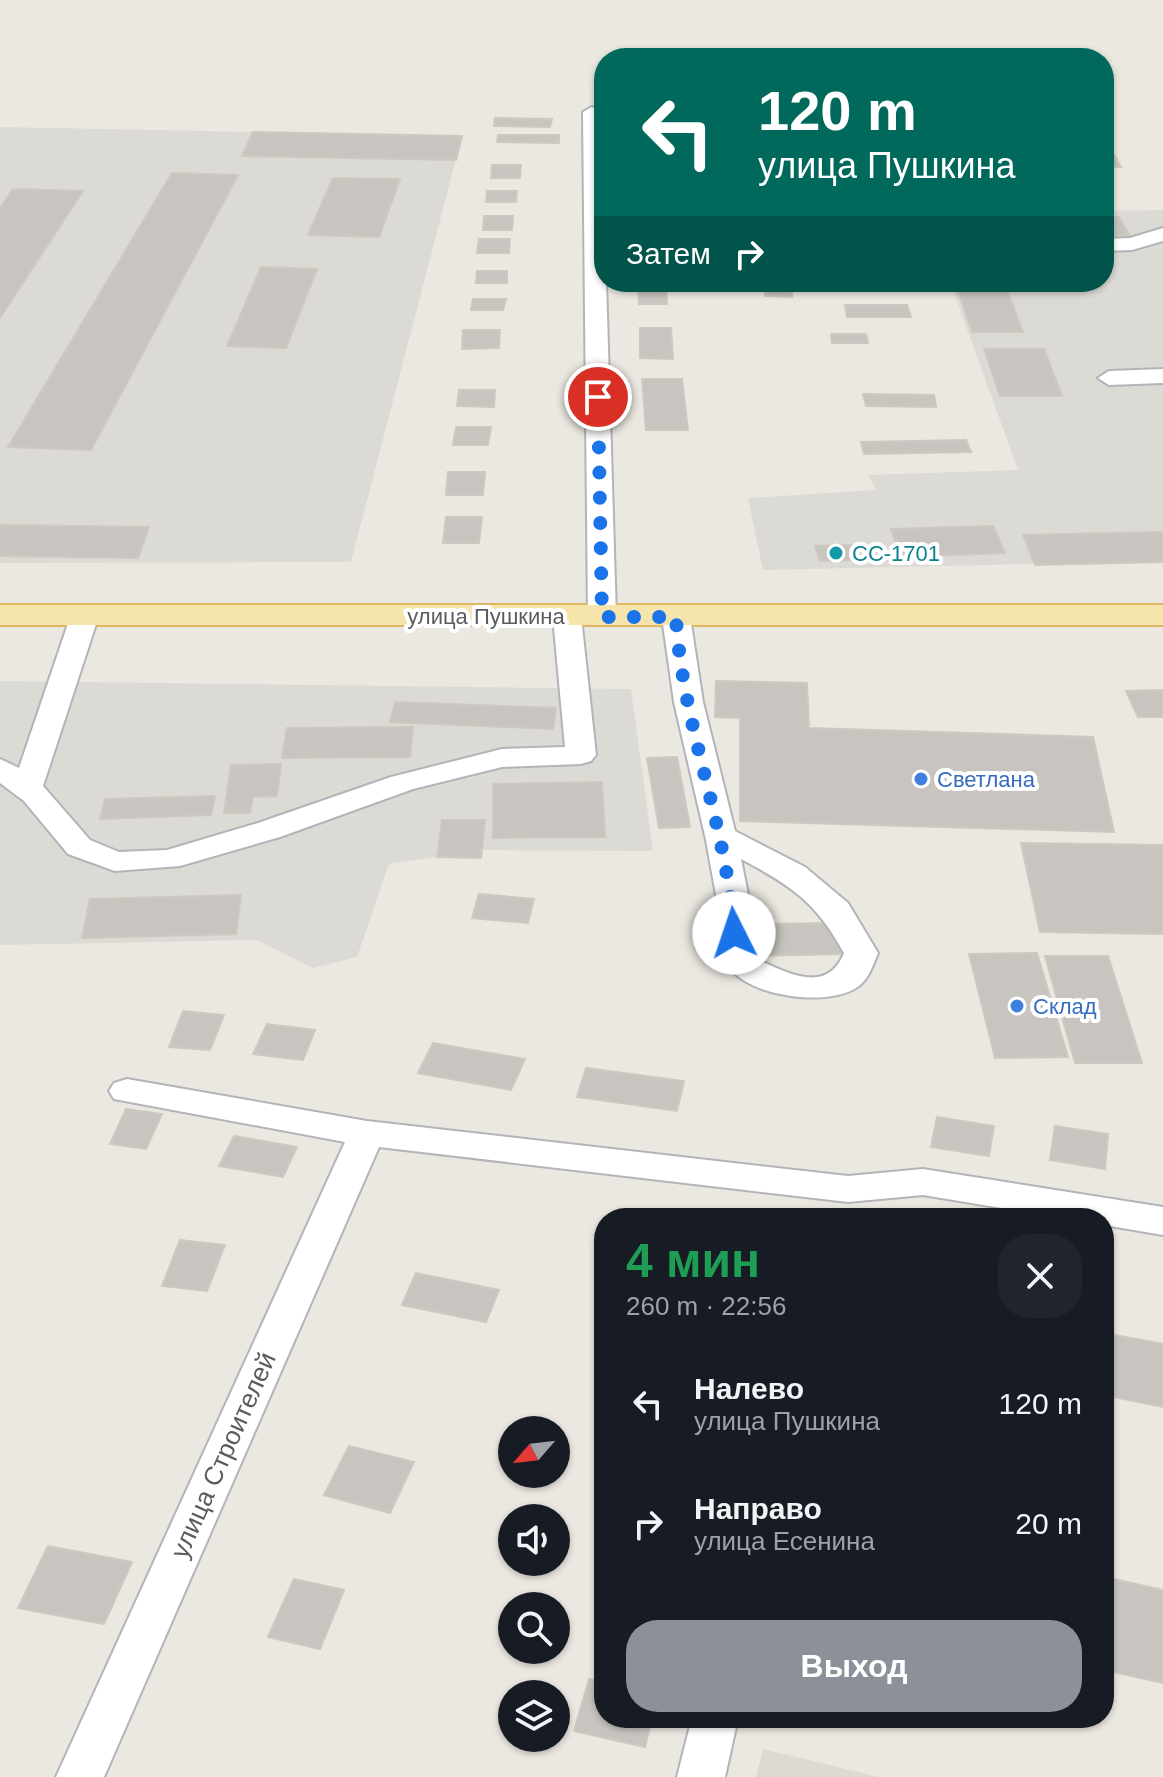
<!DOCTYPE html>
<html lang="ru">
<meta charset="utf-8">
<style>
body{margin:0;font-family:Arial,sans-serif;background:#20242c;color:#f1f3f6;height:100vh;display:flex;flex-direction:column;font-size:30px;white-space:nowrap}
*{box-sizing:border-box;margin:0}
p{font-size:26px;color:#9ea1a6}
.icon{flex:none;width:44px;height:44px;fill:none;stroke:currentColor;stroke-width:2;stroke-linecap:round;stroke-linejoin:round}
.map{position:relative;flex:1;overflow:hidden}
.panel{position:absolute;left:594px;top:1208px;width:520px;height:520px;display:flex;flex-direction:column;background:#171b24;border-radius:32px;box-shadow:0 2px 6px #0004}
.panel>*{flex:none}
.banner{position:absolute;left:594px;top:48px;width:520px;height:244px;border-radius:32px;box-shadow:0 2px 6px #0004;background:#00695c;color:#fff;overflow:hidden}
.needle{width:52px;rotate:242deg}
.controls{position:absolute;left:498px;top:1416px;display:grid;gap:16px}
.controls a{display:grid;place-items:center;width:72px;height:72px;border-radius:50%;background:#171b24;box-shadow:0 2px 6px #0004;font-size:40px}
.pin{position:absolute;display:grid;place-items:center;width:68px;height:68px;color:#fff;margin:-34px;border:4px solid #fff;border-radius:50%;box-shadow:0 2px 8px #0007}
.me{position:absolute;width:88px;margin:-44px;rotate:356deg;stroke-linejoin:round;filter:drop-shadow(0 0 6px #0008)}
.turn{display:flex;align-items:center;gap:28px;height:168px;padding:0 32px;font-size:36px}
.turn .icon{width:104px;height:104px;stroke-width:2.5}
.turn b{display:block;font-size:56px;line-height:68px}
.then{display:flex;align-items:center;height:76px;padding:0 32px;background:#0003;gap:16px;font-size:30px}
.round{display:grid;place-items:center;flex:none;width:84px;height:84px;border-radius:32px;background:#20242c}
.headline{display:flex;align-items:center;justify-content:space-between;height:136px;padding:0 32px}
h1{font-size:48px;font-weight:800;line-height:60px;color:#1e9e55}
.cta{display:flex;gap:16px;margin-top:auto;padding:16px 32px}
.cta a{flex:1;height:92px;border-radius:32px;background:#8c9099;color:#fff;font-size:32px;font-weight:800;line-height:92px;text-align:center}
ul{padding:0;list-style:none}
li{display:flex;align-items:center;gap:24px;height:120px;padding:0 32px}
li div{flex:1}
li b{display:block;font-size:30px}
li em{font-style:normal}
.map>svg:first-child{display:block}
.industrial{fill:#dcdad5}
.education{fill:#dddad2}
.building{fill:#c8c5c0;stroke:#cec9c0;stroke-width:2}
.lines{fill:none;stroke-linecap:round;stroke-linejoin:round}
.minor-casing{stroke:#b2b4b7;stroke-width:4}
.major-casing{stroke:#e0b664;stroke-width:4}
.minor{fill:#fff;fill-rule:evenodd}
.major{fill:#f5e4ac;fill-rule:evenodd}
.route{stroke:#1a73e8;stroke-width:14;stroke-dasharray:0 25.2}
.culture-dot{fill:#0f9aa8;stroke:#fff;stroke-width:3}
.shop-dot{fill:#3f7fe0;stroke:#fff;stroke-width:3}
.labels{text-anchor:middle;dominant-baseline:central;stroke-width:8;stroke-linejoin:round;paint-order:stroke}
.culture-label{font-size:22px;fill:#0d838f;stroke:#fff;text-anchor:start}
.street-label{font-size:22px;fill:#5a5d60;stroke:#fff}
.shop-label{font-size:22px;fill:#366cbe;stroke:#fff;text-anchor:start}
.near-street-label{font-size:26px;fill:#5a5d60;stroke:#fff}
</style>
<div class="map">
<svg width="1163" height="1777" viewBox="0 0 1163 1777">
<rect width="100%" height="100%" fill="#ebe8e1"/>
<g class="industrial">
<path d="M0,127l462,9 -111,426 -351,1z"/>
<path d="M1163,210v351l-400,9 -15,-72 128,-8 -7,-15 149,-5 -68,-188h154v-71z"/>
<path d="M0,681l631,8 22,162 -170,-1 -94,14 -32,93 -44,11 -56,-28 -257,5z"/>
</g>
<path class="education" d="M763,1749l116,28h-123z"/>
<g class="building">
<path d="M495,118l57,1 -2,8 -56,-1z"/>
<path d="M253,132l209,4 -6,24 -214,-4z"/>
<path d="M498,135h61v8l-62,-1z"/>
<path d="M1104,138l17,29h-17z"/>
<path d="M492,165h29l-1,13h-29z"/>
<path d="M172,173l66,2 -147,275 -83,-3z"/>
<path d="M333,178l67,1 -21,58 -71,-2z"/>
<path d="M13,189l70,2 -83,127v-110z"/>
<path d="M487,191h30l-1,11h-30z"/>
<path d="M484,216h29l-1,14h-29z"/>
<path d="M1104,217h15l10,18h-25z"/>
<path d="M479,239h31l-1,14h-32z"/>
<path d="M261,267l56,2 -31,79 -59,-2z"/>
<path d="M477,271h30v12h-31z"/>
<path d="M955,282h49l19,50h-51z"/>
<path d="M638,283h28l1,21h-28z"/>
<path d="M765,289h27v8l-27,-1z"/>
<path d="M473,299h33l-3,11h-32z"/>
<path d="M845,305h62l4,12h-64z"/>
<path d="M640,328h31l2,31 -33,-1z"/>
<path d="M463,330h37l-1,18 -37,1z"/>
<path d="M831,334h35l2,9h-36z"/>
<path d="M984,349h60l18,47h-62z"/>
<path d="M642,379h40l6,51h-42z"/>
<path d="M459,390h36l-1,17 -37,-1z"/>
<path d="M863,394l71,1 2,12 -70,-1z"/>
<path d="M456,427h35l-3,18h-35z"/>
<path d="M966,440l5,12 -107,2 -3,-12z"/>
<path d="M448,472h37l-2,23h-37z"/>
<path d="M446,517h36l-3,26h-36z"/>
<path d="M993,526l12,27 -104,4 -10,-28z"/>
<path d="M0,527l1,-2 148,2 -11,31 -138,-2z"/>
<path d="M1163,532v30l-128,3 -12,-30z"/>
<path d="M852,545l5,15 -37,1 -5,-15z"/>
<path d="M716,681l91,2 2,45 284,9 21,95 -374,-11v-103l-25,-1z"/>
<path d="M1163,690v27h-25l-12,-26z"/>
<path d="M395,702l161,6 -3,21 -163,-7z"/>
<path d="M413,727l-3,30 -128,1 5,-30z"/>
<path d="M677,757l13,70 -31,1 -12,-70z"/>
<path d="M281,764l-4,32 -24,1 -3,16h-26l7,-48z"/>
<path d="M602,782l3,55 -112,1v-54z"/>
<path d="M215,796l-4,19 -111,4 5,-20z"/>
<path d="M442,820h43l-4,38 -44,-1z"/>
<path d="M1021,843l142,2v89l-123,-2z"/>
<path d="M479,894l55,5 -6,24 -56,-5z"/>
<path d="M241,895l-5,39 -154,4 8,-39z"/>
<path d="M836,923l6,31 -134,3 -4,-32z"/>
<path d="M1037,953l31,104 -73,1 -26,-104z"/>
<path d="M1045,956h63l34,107h-67z"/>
<path d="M183,1011l41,4 -14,35 -41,-3z"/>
<path d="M267,1024l48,6 -12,30 -50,-6z"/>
<path d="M433,1043l92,16 -14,31 -93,-17z"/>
<path d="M586,1068l98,13 -7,30 -100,-14z"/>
<path d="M126,1109l36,5 -16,35 -36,-5z"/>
<path d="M937,1117l57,9 -5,30 -58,-9z"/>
<path d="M1055,1126l53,8 -3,35 -55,-9z"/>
<path d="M234,1136l63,11 -14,30 -64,-11z"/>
<path d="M180,1240l45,5 -18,46 -45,-5z"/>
<path d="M416,1273l83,17 -13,32 -84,-17z"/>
<path d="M1104,1333l59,11v63l-59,-12z"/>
<path d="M349,1446l65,16 -24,51 -66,-18z"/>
<path d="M48,1546l84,16 -28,62 -86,-16z"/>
<path d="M1104,1577l59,13v93l-59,-13z"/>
<path d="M294,1579l50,11 -24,59 -52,-12z"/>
<path d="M589,1679l15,4v35h48l-7,29 -71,-16z"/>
</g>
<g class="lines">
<g class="minor-casing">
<g id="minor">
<path d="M592,107l9,5 15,505 -4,6h-20l-4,-6 -5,-505z"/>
<path d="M1163,228v13l-31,9 -28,1v-12l26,-1z"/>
<path d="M1163,369v14l-54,2 -11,-7 11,-7z"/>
<path d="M85,607l10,2 4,6 -56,171 47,54 29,12 48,-2 91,-27 133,-46 111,-28 63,-2 -12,-130 4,-6h20l4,6 15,138 -5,6 -10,3 -79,3 -89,22 -133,48 -100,29 -65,5 -47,-17 -44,-53 -24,-18v-24l19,9 52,-153 4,-6z"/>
<path d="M676,609l10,2 4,6 13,85 32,129 70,36 43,36 30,50c-5,12 -9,25 -19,33 -29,22 -110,11 -130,-19l-23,-127 -32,-138 -12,-85 4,-6zM741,859c51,27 75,43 103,94 -16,40 -53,22 -83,8z"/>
<path d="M127,1079l240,42 481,55 75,-7 240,38v28l-59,-10v-7h-42l-139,-23 -75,7 -469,-55 -275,630h-48l289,-635 -231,-43 -5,-8 5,-8z"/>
<path d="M692,1718h46l-13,59h-48z"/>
</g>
</g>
<g class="major-casing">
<rect id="major" x="0" y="605" width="1163" height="20"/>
</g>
<use href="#minor" class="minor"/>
<use href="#major" class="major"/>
</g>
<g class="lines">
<path class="route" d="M598,397l4,220h74c6,108 51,208 58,316"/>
</g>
<circle class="culture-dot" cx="836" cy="553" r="8"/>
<g class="shop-dot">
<circle cx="921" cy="779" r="8"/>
<circle cx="1017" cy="1006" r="8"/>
</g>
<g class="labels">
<g class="culture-label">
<text x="852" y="553">СС-1701</text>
</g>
<g class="street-label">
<text x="486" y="616">улица Пушкина</text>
</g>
<g class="shop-label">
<text x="937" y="779">Светлана</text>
<text x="1033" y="1006">Склад</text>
</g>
<g class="near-street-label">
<text transform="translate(223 1455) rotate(-66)">улица Строителей</text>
</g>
</g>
</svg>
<div class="controls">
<a><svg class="needle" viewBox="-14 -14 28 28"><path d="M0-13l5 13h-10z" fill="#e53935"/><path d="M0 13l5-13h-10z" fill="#9ea1a6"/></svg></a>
<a><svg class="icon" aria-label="sound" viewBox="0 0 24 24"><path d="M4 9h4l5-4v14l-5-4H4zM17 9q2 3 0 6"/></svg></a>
<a><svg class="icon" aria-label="search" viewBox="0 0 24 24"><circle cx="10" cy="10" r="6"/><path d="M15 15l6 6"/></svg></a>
<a><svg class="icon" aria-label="layers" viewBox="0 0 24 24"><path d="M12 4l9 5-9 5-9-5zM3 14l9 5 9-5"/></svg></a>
</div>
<div class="pin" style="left:598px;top:397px;background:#d93025"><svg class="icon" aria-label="arrive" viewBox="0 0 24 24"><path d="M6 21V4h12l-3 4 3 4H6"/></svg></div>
<svg class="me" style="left:734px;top:933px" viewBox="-20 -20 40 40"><circle r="19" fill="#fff"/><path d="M0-13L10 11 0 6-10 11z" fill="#1a73e8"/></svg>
<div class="banner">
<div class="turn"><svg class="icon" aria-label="left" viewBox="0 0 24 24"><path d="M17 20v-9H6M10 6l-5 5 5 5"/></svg><div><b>120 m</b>улица Пушкина</div></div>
<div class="then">Затем<svg class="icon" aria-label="right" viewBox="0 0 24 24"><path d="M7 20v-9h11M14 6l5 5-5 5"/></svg></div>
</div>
<section class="panel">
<div class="headline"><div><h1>4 мин</h1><p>260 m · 22:56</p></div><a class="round"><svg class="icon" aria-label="close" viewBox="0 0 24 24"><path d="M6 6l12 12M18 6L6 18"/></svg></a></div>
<ul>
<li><svg class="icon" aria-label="left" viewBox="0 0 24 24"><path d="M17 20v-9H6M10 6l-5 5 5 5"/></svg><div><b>Налево</b><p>улица Пушкина</p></div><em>120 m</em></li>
<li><svg class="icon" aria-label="right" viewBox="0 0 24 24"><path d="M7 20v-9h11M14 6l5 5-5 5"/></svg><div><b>Направо</b><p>улица Есенина</p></div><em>20 m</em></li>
</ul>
<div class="cta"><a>Выход</a></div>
</section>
</div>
